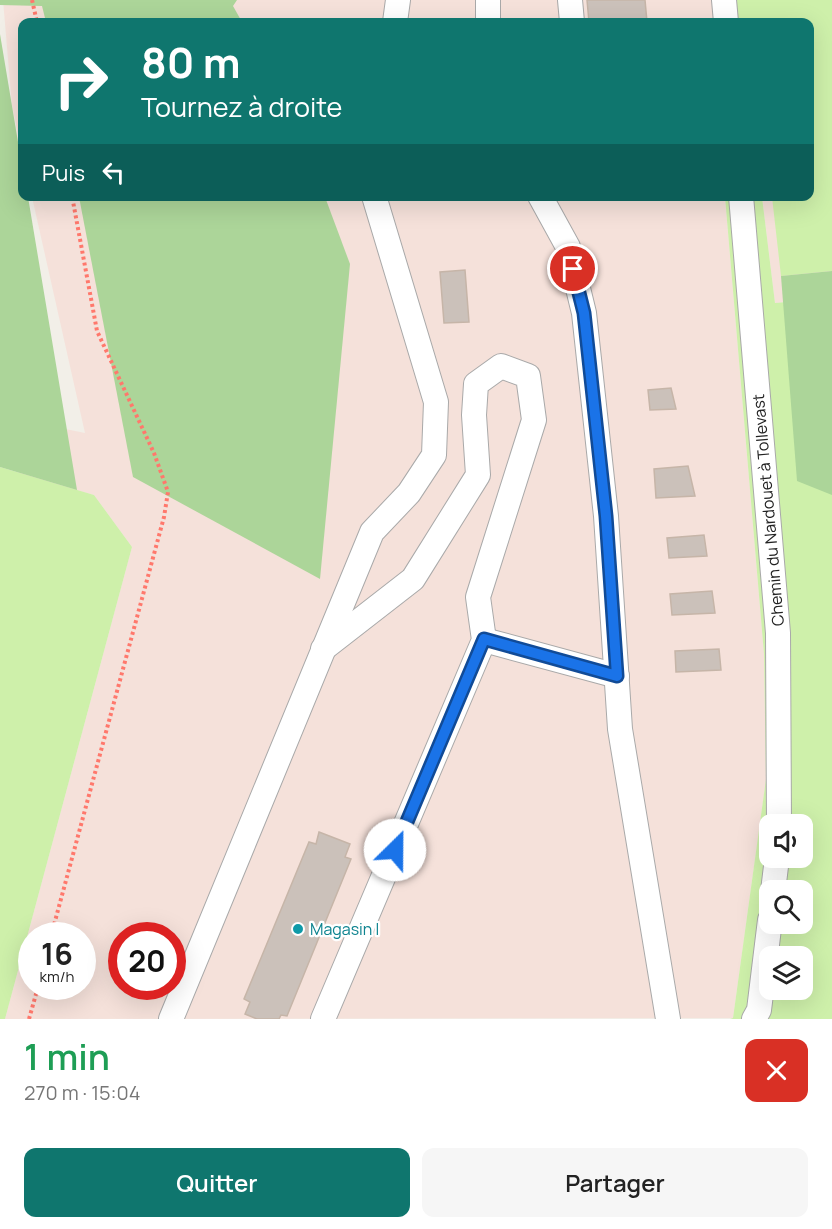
<!DOCTYPE html>
<html lang="fr">
<meta charset="utf-8">
<style>
body{margin:0;font-family:Manrope,sans-serif;background:#f6f6f6;color:#222;height:100vh;display:flex;flex-direction:column;font-size:22px;white-space:nowrap}
*{box-sizing:border-box;margin:0}
p{font-size:20px;color:#767676}
.icon{flex:none;width:33px;height:33px;fill:none;stroke:currentColor;stroke-width:2;stroke-linecap:round;stroke-linejoin:round}
.map{position:relative;height:1019px;overflow:hidden}
.sheet{display:flex;flex-direction:column;background:#fff;flex:1}
.sheet>*{flex:none}
.top-card{position:absolute;left:18px;top:18px;width:796px;height:183px;border-radius:12px;box-shadow:0 6px 24px #0002;background:#0f766e;color:#fff;overflow:hidden}
.tools{position:absolute;left:759px;top:814px;display:grid;gap:12px}
.tools a{display:grid;place-items:center;width:54px;height:54px;border-radius:12px;background:#fff;box-shadow:0 6px 24px #0002;font-size:30px}
.speed{position:absolute;left:18px;top:922px;display:flex;gap:12px;font-size:30px;font-weight:700;text-align:center}
.speed>*{display:grid;place-content:center;width:78px;height:78px;border-radius:50%;background:#fff;box-shadow:0 6px 24px #0002;line-height:1}
.speed small{font-size:15px;font-weight:400}
.speed .limit{border:9px solid #d22;background:#fff;color:#111}
.pin{position:absolute;display:grid;place-items:center;width:51px;height:51px;color:#fff;margin:-26px;border:3px solid #fff;border-radius:50%;box-shadow:0 2px 6px #0007}
.me{position:absolute;width:66px;margin:-33px;rotate:23deg;stroke-linejoin:round;filter:drop-shadow(0 0 4px #0008)}
.turn{display:flex;align-items:center;gap:21px;height:126px;padding:0 24px;font-size:27px}
.turn .icon{width:78px;height:78px;stroke-width:2.5}
.turn b{display:block;font-size:42px;line-height:51px}
.then{display:flex;align-items:center;height:57px;padding:0 24px;background:#0003;gap:12px;font-size:22px}
.round{display:grid;place-items:center;flex:none;width:63px;height:63px;border-radius:12px;background:#f6f6f6}
.headline{display:flex;align-items:center;justify-content:space-between;height:102px;padding:0 24px}
h1{font-size:36px;font-weight:600;line-height:45px;color:#1e9e55}
.button{display:flex;gap:12px;margin-top:auto;padding:12px 24px}
.button a{flex:1;height:69px;border-radius:12px;background:#0f766e;color:#fff;font-size:24px;font-weight:600;line-height:69px;text-align:center}
.button a+a{background:#f6f6f6;color:#222}
.map>svg:first-child{display:block}
.military{fill:#f5e1da;fill-rule:evenodd}
.grass{fill:#cef0aa;fill-rule:evenodd}
.forest{fill:#acd599}
.building{fill:#cbc1ba;stroke:#c6b5a8;stroke-width:1.5}
.lines{fill:none;stroke-linecap:round;stroke-linejoin:round}
.minor-casing{stroke:#a9a9a9;stroke-width:26}
.path{stroke:#ff786c;stroke-width:4;stroke-dasharray:3 3;stroke-linecap:butt}
.minor{stroke:#fff;stroke-width:24}
.route-casing{stroke:#114b97;stroke-width:15}
.route{stroke:#1a73e8;stroke-width:10}
.culture-dot{fill:#0f9aa8;stroke:#fff;stroke-width:2}
.labels{text-anchor:middle;dominant-baseline:central;stroke-width:4.5;stroke-linejoin:round;paint-order:stroke}
.street-label{font-size:16px;fill:#222;stroke:#fff}
.culture-label{font-size:16px;fill:#0d838f;stroke:#fff;text-anchor:start}
</style>
<div class="map">
<svg width="832" height="1019" viewBox="0 0 832 1019">
<rect width="100%" height="100%" fill="#f2efe8"/>
<g class="military">
<path d="M3,0h829v298l-57,5 -13,-106 48,-1v-174h-788v130l-10,-46z"/>
<path d="M32,197h693l39,457 2,126 -33,238 -728,1 127,-472 -38,-52 -76,-21 13,-52 54,11zM32,936h50v51h-50zM122,936h50v51h-50z"/>
</g>
<g class="grass">
<path d="M718,0h114v271l-51,5 -9,-79 38,-1v-174h-89z"/>
<path d="M725,197h37l13,106 57,-5v721h-102l3,-1 33,-239 -2,-125zM770,825h32v33h-32zM770,891h32v33h-32zM770,957h32v33h-32z"/>
<path d="M0,467l94,28 38,52 -127,472h-5z"/>
</g>
<g class="forest">
<path d="M0,0h237l-4,6 9,16h-196l-4,-16 -42,-1z"/>
<path d="M0,34l22,132v30l6,1 49,293 -77,-23z"/>
<path d="M79,197h246l25,67 -30,315 -187,-102z"/>
<path d="M832,271v224l-35,-14 -16,-205z"/>
</g>
<g class="building">
<path d="M587,0h58l2,22h-58z"/>
<path d="M465,270l4,52 -25,1 -4,-51z"/>
<path d="M671,388l5,21 -26,1 -2,-20z"/>
<path d="M688,466l7,30 -39,2 -2,-29z"/>
<path d="M704,535l3,21 -38,2 -2,-20z"/>
<path d="M712,591l3,22 -43,2 -2,-21z"/>
<path d="M719,649l2,21 -45,2 -1,-21z"/>
<path d="M319,832l31,12 -5,13 6,2 -64,157 -6,-1 -2,4h-22l-12,-5 5,-12 -6,-3 65,-157 7,2z"/>
</g>
<g class="lines">
<g class="minor-casing">
<g id="minor">
<path d="M570,0l2,22"/>
<path d="M724,0l2,22"/>
<path d="M395,22l3,-22"/>
<path d="M488,22v-22"/>
<path d="M540,196l28,51 16,66 22,203 14,213 48,290"/>
<path d="M741,196l37,437 1,192"/>
<path d="M484,640l133,36"/>
<path d="M323,649l90,-70 65,-104 -4,-60 2,-31 25,-18 27,10 6,44 -56,177 6,43 -161,379"/>
<path d="M773,891l4,-33"/>
<path d="M171,1019l201,-487 37,-39 25,-38 2,-53 -62,-206"/>
<path d="M754,1019l5,-9 11,-90"/>
</g>
</g>
<g class="path">
<path d="M32,0l5,22"/>
<path d="M51,936l113,-419 4,-25 -14,-39 -57,-122 -25,-135"/>
<path d="M29,1019l9,-32"/>
</g>
<use href="#minor" class="minor"/>
</g>
<g class="lines">
<g class="route-casing">
<path id="route" d="M395,850l89,-211 133,37 -11,-160 -22,-203 -11,-44"/>
</g>
<use href="#route" class="route"/>
</g>
<circle class="culture-dot" cx="298" cy="929" r="6"/>
<g class="labels">
<g class="street-label">
<text transform="translate(768 510) rotate(-95)">Chemin du Nardouet à Tollevast</text>
</g>
<g class="culture-label">
<text x="310" y="929">Magasin I</text>
</g>
</g>
</svg>
<div class="tools">
<a><svg class="icon" aria-label="sound" viewBox="0 0 24 24"><path d="M4 9h4l5-4v14l-5-4H4zM17 9q2 3 0 6"/></svg></a>
<a><svg class="icon" aria-label="search" viewBox="0 0 24 24"><circle cx="10" cy="10" r="6"/><path d="M15 15l6 6"/></svg></a>
<a><svg class="icon" aria-label="layers" viewBox="0 0 24 24"><path d="M12 4l9 5-9 5-9-5zM3 14l9 5 9-5"/></svg></a>
</div>
<div class="speed"><div>16<small>km/h</small></div><div class="limit">20</div></div>
<div class="pin" style="left:573px;top:269px;background:#d93025"><svg class="icon" aria-label="arrive" viewBox="0 0 24 24"><path d="M6 21V4h12l-3 4 3 4H6"/></svg></div>
<svg class="me" style="left:395px;top:850px" viewBox="-20 -20 40 40"><circle r="19" fill="#fff"/><path d="M0-13L10 11 0 6-10 11z" fill="#1a73e8"/></svg>
<div class="top-card">
<div class="turn"><svg class="icon" aria-label="right" viewBox="0 0 24 24"><path d="M7 20v-9h11M14 6l5 5-5 5"/></svg><div><b>80 m</b>Tournez à droite</div></div>
<div class="then">Puis<svg class="icon" aria-label="left" viewBox="0 0 24 24"><path d="M17 20v-9H6M10 6l-5 5 5 5"/></svg></div>
</div>
</div>
<section class="sheet">
<div class="headline"><div><h1>1 min</h1><p>270 m · 15:04</p></div><a class="round" style="background:#d93025;color:#fff"><svg class="icon" aria-label="close" viewBox="0 0 24 24"><path d="M6 6l12 12M18 6L6 18"/></svg></a></div>
<div class="button"><a>Quitter</a><a>Partager</a></div>
</section>
